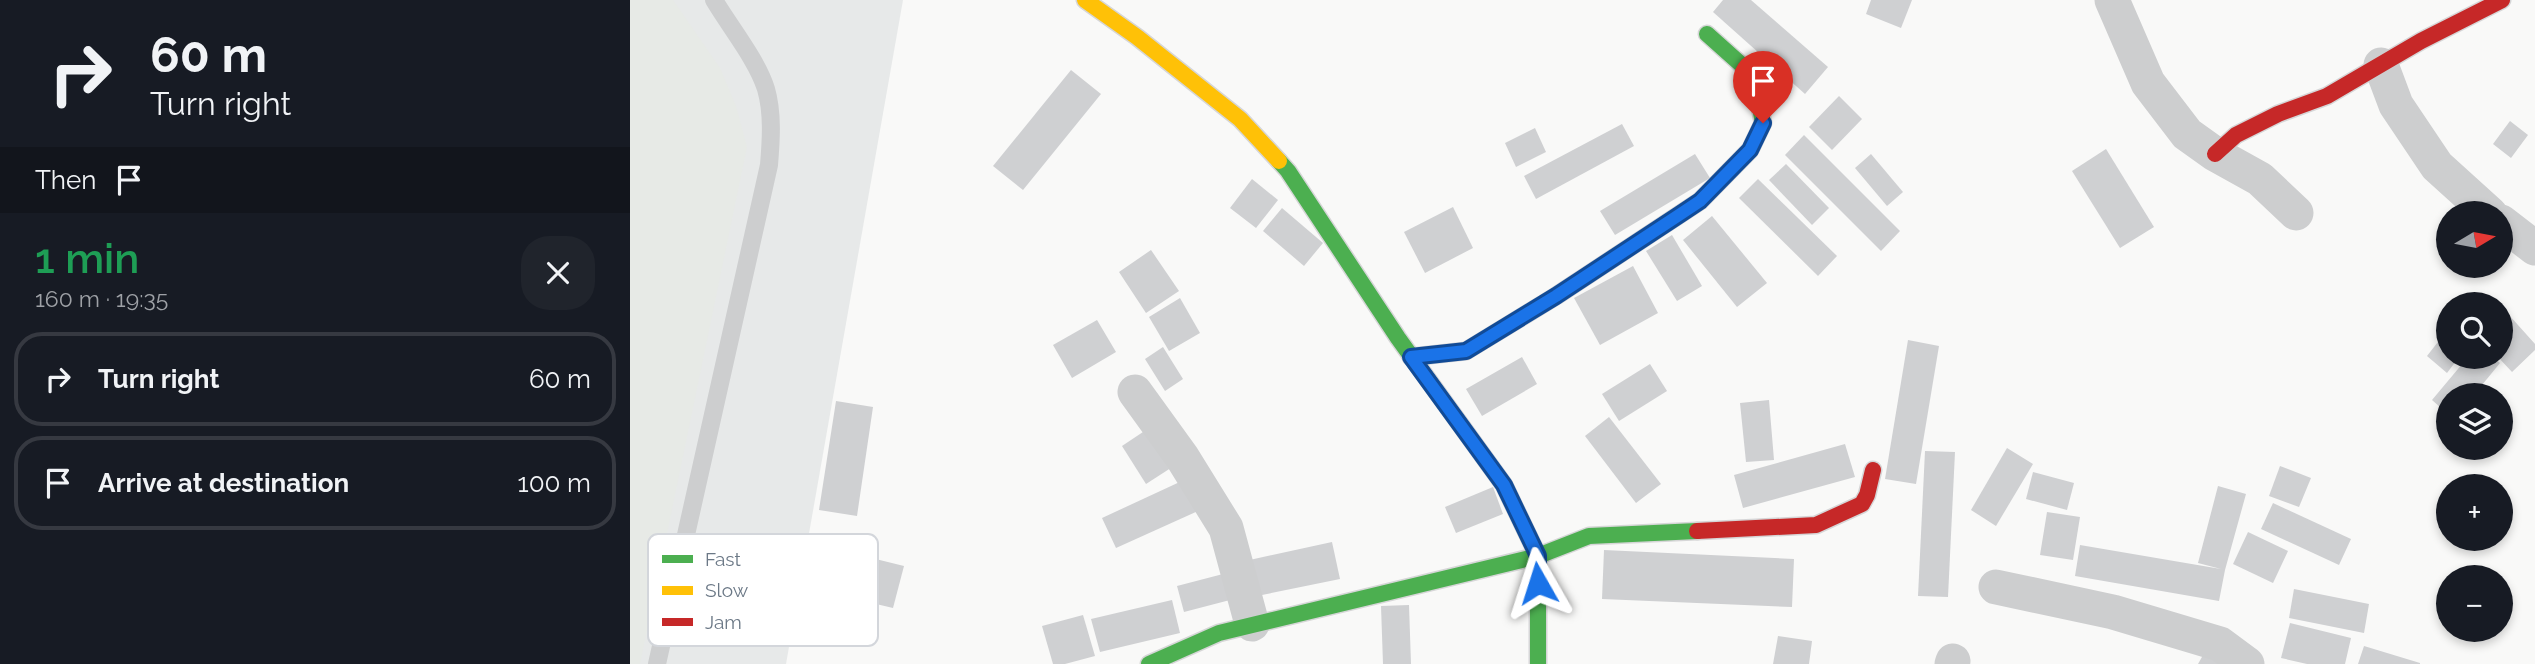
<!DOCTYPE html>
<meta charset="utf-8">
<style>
body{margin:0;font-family:Raleway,sans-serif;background:#20242c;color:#f1f3f6;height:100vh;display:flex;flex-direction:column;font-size:26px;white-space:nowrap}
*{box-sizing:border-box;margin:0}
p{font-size:23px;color:#9ea1a6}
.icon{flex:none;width:38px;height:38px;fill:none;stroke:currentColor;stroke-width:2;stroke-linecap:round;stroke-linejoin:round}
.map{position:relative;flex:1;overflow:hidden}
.details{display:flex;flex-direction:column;background:#171b24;width:630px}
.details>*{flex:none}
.top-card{background:#171b24;color:#f1f3f6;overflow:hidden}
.needle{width:46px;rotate:80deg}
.tools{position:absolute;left:1806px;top:201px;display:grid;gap:14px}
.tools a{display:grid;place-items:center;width:77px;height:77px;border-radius:50%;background:#171b24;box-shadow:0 4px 10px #0003;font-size:35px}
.pin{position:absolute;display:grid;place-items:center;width:60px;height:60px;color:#fff;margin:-72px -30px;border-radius:50% 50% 50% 0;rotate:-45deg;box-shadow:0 0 7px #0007}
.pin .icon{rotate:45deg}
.me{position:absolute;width:77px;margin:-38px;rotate:354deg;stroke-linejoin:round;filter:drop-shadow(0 0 5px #0008)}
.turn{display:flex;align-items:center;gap:24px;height:147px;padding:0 35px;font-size:32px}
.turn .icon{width:91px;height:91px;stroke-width:2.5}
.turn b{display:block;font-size:49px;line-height:60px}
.then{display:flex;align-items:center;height:66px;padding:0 35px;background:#0003;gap:14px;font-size:26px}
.round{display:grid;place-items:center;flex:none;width:74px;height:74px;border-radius:28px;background:#20242c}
.summary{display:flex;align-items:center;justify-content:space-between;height:119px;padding:0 35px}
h1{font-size:42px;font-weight:600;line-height:52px;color:#1e9e55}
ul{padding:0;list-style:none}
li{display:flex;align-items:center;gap:21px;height:94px;margin:0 14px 10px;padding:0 21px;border:4px solid #363941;border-radius:28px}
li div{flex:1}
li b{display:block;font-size:26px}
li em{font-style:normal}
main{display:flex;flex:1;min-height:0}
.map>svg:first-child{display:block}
.built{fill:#e7e9e9}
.green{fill:#e7eae6}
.building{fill:#cfd0d2}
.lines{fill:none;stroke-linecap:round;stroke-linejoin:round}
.fast-casing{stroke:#d6d6d7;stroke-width:19}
.slow-casing{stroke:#d6d6d7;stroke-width:19}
.jam-casing{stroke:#d6d6d7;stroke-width:19}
.lane{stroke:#cdcecf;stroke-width:18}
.street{stroke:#cdcecf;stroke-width:35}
.fast{stroke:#4caf50;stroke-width:16}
.slow{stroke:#ffc107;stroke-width:16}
.jam{stroke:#c62828;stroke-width:16}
.route-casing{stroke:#114b97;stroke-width:18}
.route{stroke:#1a73e8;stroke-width:12}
.key{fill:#fff;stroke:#d3d6db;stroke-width:2}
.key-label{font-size:19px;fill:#6b7886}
</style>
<main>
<section class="details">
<div class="top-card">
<div class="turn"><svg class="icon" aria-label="right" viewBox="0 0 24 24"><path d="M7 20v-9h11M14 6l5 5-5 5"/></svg><div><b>60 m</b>Turn right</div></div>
<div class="then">Then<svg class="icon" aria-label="arrive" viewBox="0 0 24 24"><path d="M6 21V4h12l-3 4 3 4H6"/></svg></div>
</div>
<div class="summary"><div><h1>1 min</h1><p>160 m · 19:35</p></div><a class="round"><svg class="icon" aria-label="close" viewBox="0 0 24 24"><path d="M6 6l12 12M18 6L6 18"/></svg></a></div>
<ul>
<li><svg class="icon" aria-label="right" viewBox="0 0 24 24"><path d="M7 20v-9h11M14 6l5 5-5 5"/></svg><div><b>Turn right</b></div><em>60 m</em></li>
<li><svg class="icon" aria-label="arrive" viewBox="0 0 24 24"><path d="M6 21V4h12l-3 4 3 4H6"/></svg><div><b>Arrive at destination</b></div><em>100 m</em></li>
</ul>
</section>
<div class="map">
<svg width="1905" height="664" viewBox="0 0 1905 664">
<rect width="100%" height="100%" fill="#f9f9f8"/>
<path class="built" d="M0,0h273l-117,664h-156z"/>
<path class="green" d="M0,0h43l47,68 16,38 11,41 -107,517h-10z"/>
<g class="building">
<path d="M1093,0h28l77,67 -23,27 -92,-82z"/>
<path d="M1241,0h41l-11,28 -35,-14z"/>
<path d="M441,70l30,24 -78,96 -30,-24z"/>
<path d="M1209,96l23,23 -30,31 -23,-23z"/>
<path d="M1880,121l18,14 -17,23 -18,-14z"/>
<path d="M992,124l12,22 -98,53 -12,-23z"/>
<path d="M905,128l11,24 -30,15 -11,-24z"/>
<path d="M1174,135l96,96 -19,20 -96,-96z"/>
<path d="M1476,149l48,78 -34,21 -48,-77z"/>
<path d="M1065,154l15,24 -95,57 -15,-24z"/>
<path d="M1241,154l32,38 -16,14 -32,-38z"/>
<path d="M1156,164l43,44 -17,17 -43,-45z"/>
<path d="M622,179l26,21 -22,28 -26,-20z"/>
<path d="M1128,179l79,77 -19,20 -79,-78z"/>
<path d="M823,207l20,41 -48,25 -21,-41z"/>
<path d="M652,208l41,35 -19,23 -41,-35z"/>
<path d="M1082,216l55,67 -30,24 -54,-67z"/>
<path d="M1042,235l30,51 -25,15 -31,-50z"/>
<path d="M521,250l28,41 -33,22 -27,-41z"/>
<path d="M1003,266l25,47 -58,32 -26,-47z"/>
<path d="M550,298l20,35 -31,18 -20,-34z"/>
<path d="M1879,315l26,29v6l-23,22 -14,-15h3v-35z"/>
<path d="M467,320l19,32 -44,26 -19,-33z"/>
<path d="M1818,329v28h11l-12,16 -20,-17z"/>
<path d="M1278,340l31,6 -23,138 -31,-5z"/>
<path d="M533,347l20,32 -18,12 -20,-32z"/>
<path d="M892,357l15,27 -55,32 -16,-27z"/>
<path d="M1838,357h25l7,6 -27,33h-25v18l-16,-14z"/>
<path d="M1020,364l17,27 -48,30 -17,-27z"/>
<path d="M1139,400l5,60 -28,2 -6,-59z"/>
<path d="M206,401l37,6 -16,109 -38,-6z"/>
<path d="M979,417l52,67 -25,19 -51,-67z"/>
<path d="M522,426l25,38 -31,20 -24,-38z"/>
<path d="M1215,444l10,33 -112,31 -9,-33z"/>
<path d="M1377,448l26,16 -37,62 -25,-16z"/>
<path d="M1295,451l30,1 -7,145 -30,-1z"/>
<path d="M1650,466l31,12 -12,29 -30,-11z"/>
<path d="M1403,472l41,11 -7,27 -41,-11z"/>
<path d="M554,480l14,31 -82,37 -14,-30z"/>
<path d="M1588,486l28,8 -21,76 -6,31 -144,-25 5,-31 141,24 -23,-6z"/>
<path d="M863,487l10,27 -47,19 -11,-26z"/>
<path d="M1643,503l78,36 -12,26 -78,-36z"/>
<path d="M1417,512l33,5 -7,43 -33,-5z"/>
<path d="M1618,532l40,19 -15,32 -40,-19z"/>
<path d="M702,542l8,37 -88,18 -7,-36z"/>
<path d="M193,546l81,20 -11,42 -80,-19z"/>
<path d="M974,550l190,9 -2,48 -190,-8z"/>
<path d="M593,574l7,26 -46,12 -7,-26z"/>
<path d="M1664,589l75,15 -5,29 -75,-15z"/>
<path d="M542,600l8,33 -80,19 -9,-33z"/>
<path d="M779,605l2,59h-28l-2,-58z"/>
<path d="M453,615l12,41 -30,8h-12l-11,-38z"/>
<path d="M1660,623l61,15 -6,26h-38l-26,-6z"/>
<path d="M1148,636l34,5 -3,23h-36z"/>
<path d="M1734,646l56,17v1h-62z"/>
<path d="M1577,648l28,16h-37z"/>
</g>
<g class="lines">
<g class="fast-casing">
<g id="fast">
<path d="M649,161l9,10 110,167 106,147 34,71v108"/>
<path d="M781,357l55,-6 90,-55 144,-95 50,-51 13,-27 -9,-47 -47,-42"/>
<path d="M519,664l70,-31 319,-77 51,-20 108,-5"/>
</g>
</g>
<g class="slow-casing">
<path id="slow" d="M455,0l52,37 103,82 39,42"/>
</g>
<g class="jam-casing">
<g id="jam">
<path d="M1585,154l21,-19 42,-21 49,-18 94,-55 81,-41"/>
<path d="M1067,531l119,-6 46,-21 5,-9 6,-25"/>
</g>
</g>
<path class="lane" d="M27,664l112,-499c2,-24 4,-52 -3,-76 -9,-29 -36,-62 -52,-89"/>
<g class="street">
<path d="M1482,0l36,83 39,51 28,20 45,25 36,34"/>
<path d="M1751,65l15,40 41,61 53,48"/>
<path d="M1871,222l34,26"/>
<path d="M505,392l47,65 44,71 26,96"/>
<path d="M1366,587l117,25 107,32 27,20"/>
<path d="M1322,664l1,-3"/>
</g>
<use href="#fast" class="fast"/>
<use href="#slow" class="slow"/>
<use href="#jam" class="jam"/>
</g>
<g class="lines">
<g class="route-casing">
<path id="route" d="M908,583v-27l-34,-71 -93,-128 55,-6 90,-55 123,-81 21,-14 50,-51 13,-27"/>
</g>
<use href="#route" class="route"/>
</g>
<rect x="18" y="534" width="230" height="112" rx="10" class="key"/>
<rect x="32" y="555" width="31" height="8" fill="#4caf50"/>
<rect x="32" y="586" width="31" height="9" fill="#ffc107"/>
<rect x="32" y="618" width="31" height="8" fill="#c62828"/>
<g class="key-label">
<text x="75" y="566">Fast</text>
<text x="75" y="597">Slow</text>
<text x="75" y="629">Jam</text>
</g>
</svg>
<div class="tools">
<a><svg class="needle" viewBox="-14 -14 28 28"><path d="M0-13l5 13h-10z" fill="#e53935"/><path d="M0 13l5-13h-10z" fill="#9ea1a6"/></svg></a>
<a><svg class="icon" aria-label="search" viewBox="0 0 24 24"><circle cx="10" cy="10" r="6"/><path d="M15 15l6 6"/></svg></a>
<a><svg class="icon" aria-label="layers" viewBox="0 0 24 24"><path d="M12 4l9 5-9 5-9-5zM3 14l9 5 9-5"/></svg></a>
<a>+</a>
<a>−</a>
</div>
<div class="pin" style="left:1133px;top:123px;background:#d93025"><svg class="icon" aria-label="arrive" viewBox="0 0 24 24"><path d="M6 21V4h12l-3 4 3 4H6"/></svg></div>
<svg class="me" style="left:908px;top:583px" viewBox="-20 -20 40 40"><path d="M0-17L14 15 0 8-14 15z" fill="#1a73e8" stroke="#fff" stroke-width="4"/></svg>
</div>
</main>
